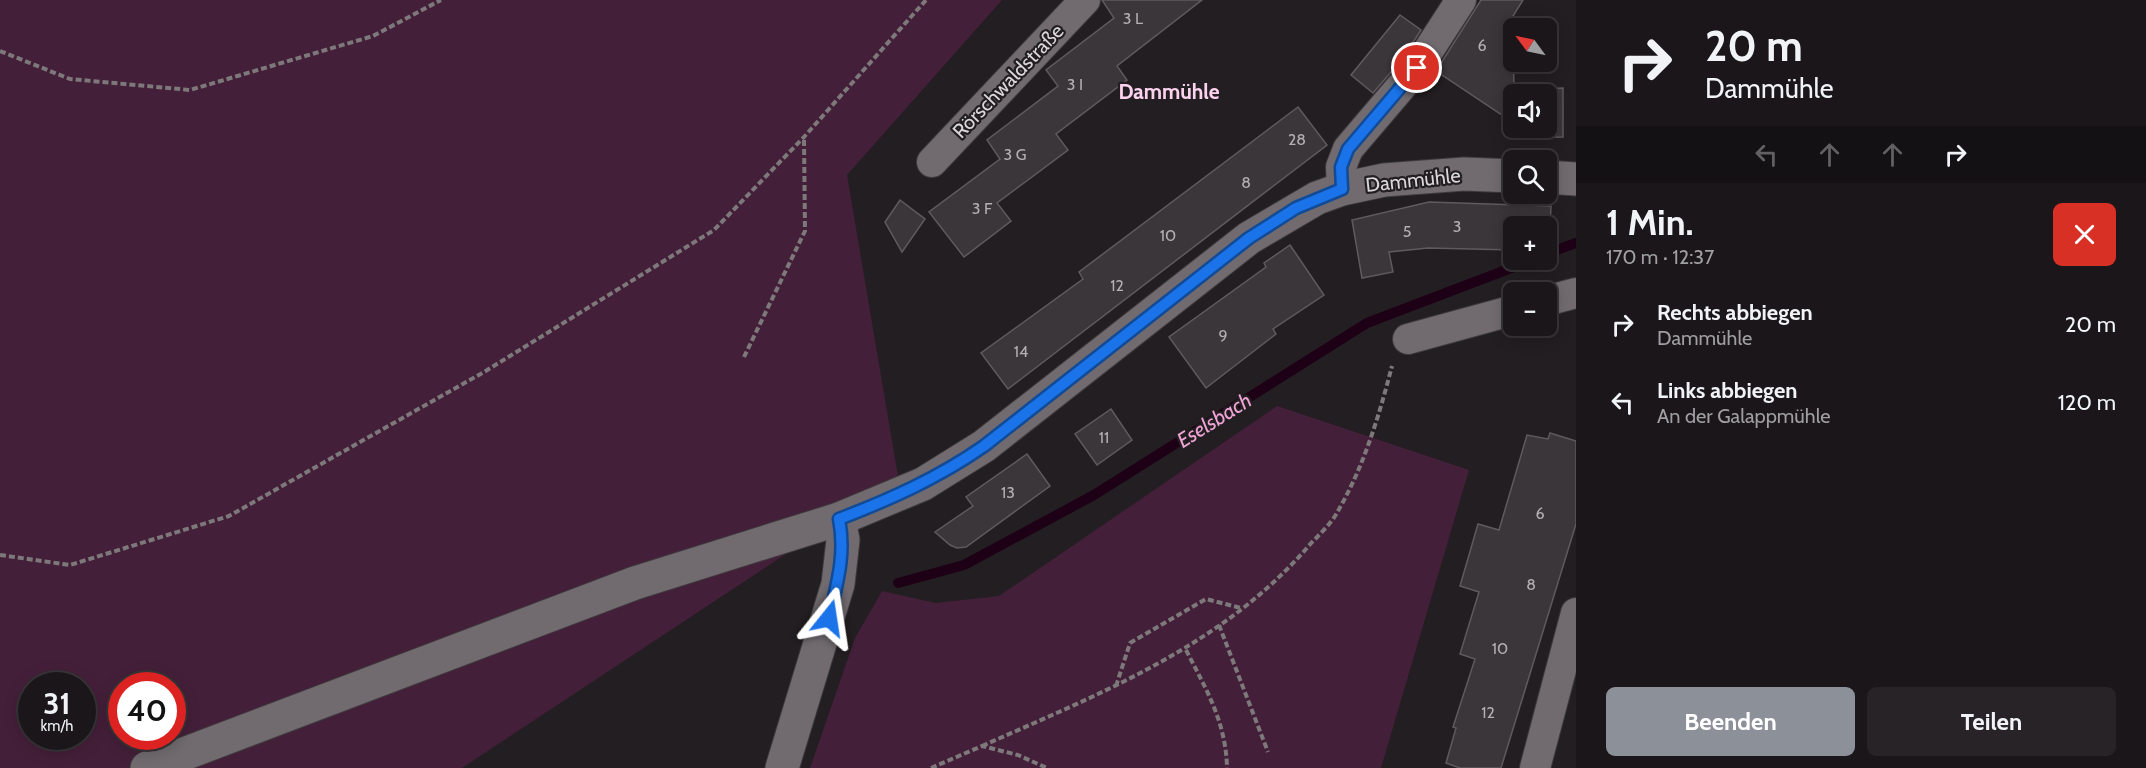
<!DOCTYPE html>
<html lang="de">
<meta charset="utf-8">
<style>
body{margin:0;font-family:Cabin,sans-serif;background:#272326;color:#f1f3f6;height:100vh;display:flex;flex-direction:column;font-size:22px;white-space:nowrap}
*{box-sizing:border-box;margin:0}
p{font-size:20px;color:#9f9fa2}
.icon{flex:none;width:33px;height:33px;fill:none;stroke:currentColor;stroke-width:2;stroke-linecap:round;stroke-linejoin:round}
.map{position:relative;flex:1;overflow:hidden}
.side{display:flex;flex-direction:column;background:#1a1619;width:570px}
.side>*{flex:none}
.top-card{background:#1a1619;color:#f1f3f6;overflow:hidden}
.needle{width:39px;rotate:303deg}
.fabs{position:absolute;left:1503px;top:18px;display:grid;gap:12px}
.fabs a{display:grid;place-items:center;width:54px;height:54px;border-radius:9px;background:#1a1619;box-shadow:0 3px 15px #0003,0 0 0 2px #383538;font-size:30px}
.speed{position:absolute;left:18px;top:672px;display:flex;gap:12px;font-size:30px;font-weight:700;text-align:center}
.speed>*{display:grid;place-content:center;width:78px;height:78px;border-radius:50%;background:#1a1619;box-shadow:0 3px 15px #0003,0 0 0 2px #383538;line-height:1}
.speed small{font-size:15px;font-weight:400}
.speed .limit{border:9px solid #d22;background:#fff;color:#111}
.pin{position:absolute;display:grid;place-items:center;width:51px;height:51px;color:#fff;margin:-26px;border:3px solid #fff;border-radius:50%;box-shadow:0 2px 6px #0007}
.me{position:absolute;width:66px;margin:-33px;rotate:15deg;stroke-linejoin:round;filter:drop-shadow(0 0 4px #0008)}
.turn{display:flex;align-items:center;gap:21px;height:126px;padding:0 30px;font-size:27px}
.turn .icon{width:78px;height:78px;stroke-width:2.5}
.turn b{display:block;font-size:42px;line-height:51px}
.lanes{display:flex;align-items:center;height:57px;padding:0 30px;background:#0003;justify-content:center;gap:30px;direction:ltr}
.lanes .off{opacity:.35}
.round{display:grid;place-items:center;flex:none;width:63px;height:63px;border-radius:9px;background:#272326}
.headline{display:flex;align-items:center;justify-content:space-between;height:102px;padding:0 30px}
h1{font-size:36px;font-weight:700;line-height:45px}
.cta{display:flex;gap:12px;margin-top:auto;padding:12px 30px}
.cta a{flex:1;height:69px;border-radius:9px;background:#8c9099;color:#fff;font-size:24px;font-weight:700;line-height:69px;text-align:center}
.cta a+a{background:#272326;color:#f1f3f6}
ul{padding:0;list-style:none}
li{display:flex;align-items:center;gap:18px;height:78px;padding:0 30px}
li div{flex:1}
li b{display:block;font-size:22px}
li em{font-style:normal}
main{display:flex;flex:1;min-height:0}
.map>svg:first-child{display:block}
.green{fill:#441f39;fill-rule:evenodd}
.lines{fill:none;stroke-linecap:round;stroke-linejoin:round}
.stream{stroke:#1e0016;stroke-width:10}
.building{fill:#3b3639;stroke:#605a5e;stroke-width:1.5}
.minor-casing{stroke:#3e3a3d;stroke-width:32}
.tertiary-casing{stroke:#3e3a3d;stroke-width:35}
.path{stroke:#7d797b;stroke-width:4;stroke-dasharray:6 3;stroke-linecap:butt}
.minor{stroke:#716b6f;stroke-width:30}
.tertiary{stroke:#716b6f;stroke-width:33}
.route-casing{stroke:#114b97;stroke-width:15}
.route{stroke:#1a73e8;stroke-width:10}
.labels{text-anchor:middle;dominant-baseline:central;stroke-width:4.5;stroke-linejoin:round;paint-order:stroke}
.number-label{font-size:16px;fill:#b3b0b2}
.street-label{font-size:20px;fill:#dbd8da;stroke:#231e21}
.neighbourhood-label{font-size:21px;font-weight:bold;fill:#fdd2ef;stroke:#231e21}
.water-label{font-size:21px;font-style:italic;fill:#eda4d5;stroke:#231e21}
</style>
<main>
<div class="map">
<svg width="1576" height="768" viewBox="0 0 1576 768">
<rect width="100%" height="100%" fill="#231e21"/>
<g class="green">
<path d="M0,0h1002l-155,175 54,319 -62,25 -377,249h-462zM32,686h50v50h-50zM122,686h50v50h-50z"/>
<path d="M1277,406l192,64 -88,298h-571l45,-130 27,-47 54,12 63,-7z"/>
</g>
<g class="lines">
<g class="stream">
<path d="M1546,254l30,-11"/>
<path d="M898,583l66,-18 130,-70 273,-172 165,-63"/>
</g>
</g>
<g class="building">
<path d="M1102,0h100l-85,66 10,14 -71,54 12,16 -71,53 14,18 -47,36 -35,-45 71,-53 -13,-19 71,-54 -12,-16 68,-52z"/>
<path d="M1481,0h42l-13,21 3,2 1,67 49,-2v49l-49,1v-10h32v-34h-32v29l-78,-52z"/>
<path d="M1400,15l21,15 -18,28 -30,35 -22,-18z"/>
<path d="M1298,107l29,38 -319,244 -27,-36 102,-74 -4,-7z"/>
<path d="M900,200l25,19 -23,33 -17,-30z"/>
<path d="M1429,202l122,4 -2,46h-3v-26h-32v24l-86,-2 -39,4 4,20 -31,6 -10,-58z"/>
<path d="M1290,245l34,50 -51,34 3,5 -70,54 -37,-51 97,-70 -2,-4z"/>
<path d="M1111,409l21,31 -35,25 -22,-31z"/>
<path d="M1550,433l26,8v83l-75,244h-41l-14,-5 10,-35 -3,-1 22,-68 -15,-5 19,-62 -19,-6 18,-62 21,6 28,-95 21,4z"/>
<path d="M1027,454l23,32 -84,61 -9,1 -7,-3 -15,-13 38,-26 -7,-9z"/>
</g>
<g class="lines">
<g class="minor-casing">
<g id="minor">
<path d="M932,162l153,-162"/>
<path d="M1342,189l-1,-22 7,-18 69,-81 44,-68"/>
<path d="M1546,301l30,-8"/>
<path d="M1408,339l106,-29"/>
<path d="M1535,768l41,-155"/>
</g>
</g>
<g class="tertiary-casing">
<g id="tertiary">
<path d="M1546,177l30,2"/>
<path d="M147,768l488,-185 204,-64 84,-35 61,-38 265,-208 68,-40 25,-9 42,-9 80,-6 50,2"/>
<path d="M782,768l56,-184 5,-44 -4,-21"/>
</g>
</g>
<g class="path">
<path d="M0,51l70,28 120,11 183,-54 68,-36"/>
<path d="M744,357l61,-126 -1,-93"/>
<path d="M0,555l70,10 159,-49 255,-144 230,-142 90,-93 122,-137"/>
<path d="M1219,625l49,127"/>
<path d="M1186,650c20,39 40,72 41,118"/>
<path d="M1116,686l14,-43 76,-44 35,9"/>
<path d="M982,746c117,-52 238,-99 324,-197 10,-12 25,-24 32,-38 26,-45 41,-95 54,-145"/>
<path d="M931,768l51,-22 36,9 29,13"/>
</g>
<use href="#minor" class="minor"/>
<use href="#tertiary" class="tertiary"/>
</g>
<g class="lines">
<g class="route-casing">
<path id="route" d="M829,618c8,-34 17,-64 10,-99 52,-20 99,-41 145,-73l265,-208 47,-30 46,-19 -1,-22 7,-18 69,-81"/>
</g>
<use href="#route" class="route"/>
</g>
<g class="labels">
<g class="number-label">
<text x="1133" y="18">3 L</text>
<text x="1482" y="45">6</text>
<text x="1075" y="84">3 I</text>
<text x="1297" y="139">28</text>
<text x="1015" y="154">3 G</text>
<text x="1246" y="182">8</text>
<text x="982" y="208">3 F</text>
<text x="1457" y="226">3</text>
<text x="1407" y="231">5</text>
<text x="1168" y="235">10</text>
<text x="1117" y="285">12</text>
<text x="1223" y="335">9</text>
<text x="1021" y="351">14</text>
<text x="1104" y="437">11</text>
<text x="1008" y="492">13</text>
<text x="1540" y="513">6</text>
<text x="1531" y="584">8</text>
<text x="1500" y="648">10</text>
<text x="1488" y="712">12</text>
</g>
<g class="street-label">
<text transform="translate(1008 81) rotate(-46)">Rörschwaldstraße</text>
<text transform="translate(1413 180) rotate(-6)">Dammühle</text>
</g>
<g class="neighbourhood-label">
<text x="1169" y="91">Dammühle</text>
</g>
<g class="water-label">
<text transform="translate(1214 420) rotate(-32)">Eselsbach</text>
</g>
</g>
</svg>
<div class="fabs">
<a><svg class="needle" viewBox="-14 -14 28 28"><path d="M0-13l5 13h-10z" fill="#e53935"/><path d="M0 13l5-13h-10z" fill="#9f9fa2"/></svg></a>
<a><svg class="icon" aria-label="sound" viewBox="0 0 24 24"><path d="M4 9h4l5-4v14l-5-4H4zM17 9q2 3 0 6"/></svg></a>
<a><svg class="icon" aria-label="search" viewBox="0 0 24 24"><circle cx="10" cy="10" r="6"/><path d="M15 15l6 6"/></svg></a>
<a>+</a>
<a>−</a>
</div>
<div class="speed"><div>31<small>km/h</small></div><div class="limit">40</div></div>
<div class="pin" style="left:1417px;top:68px;background:#d93025"><svg class="icon" aria-label="arrive" viewBox="0 0 24 24"><path d="M6 21V4h12l-3 4 3 4H6"/></svg></div>
<svg class="me" style="left:829px;top:618px" viewBox="-20 -20 40 40"><path d="M0-17L14 15 0 8-14 15z" fill="#1a73e8" stroke="#fff" stroke-width="4"/></svg>
</div>
<section class="side">
<div class="top-card">
<div class="turn"><svg class="icon" aria-label="right" viewBox="0 0 24 24"><path d="M7 20v-9h11M14 6l5 5-5 5"/></svg><div><b>20 m</b>Dammühle</div></div>
<div class="lanes"><svg class="icon off" aria-label="left" viewBox="0 0 24 24"><path d="M17 20v-9H6M10 6l-5 5 5 5"/></svg><svg class="icon off" aria-label="ahead" viewBox="0 0 24 24"><path d="M12 20V5M6 11l6-6 6 6"/></svg><svg class="icon off" aria-label="ahead" viewBox="0 0 24 24"><path d="M12 20V5M6 11l6-6 6 6"/></svg><svg class="icon" aria-label="right" viewBox="0 0 24 24"><path d="M7 20v-9h11M14 6l5 5-5 5"/></svg></div>
</div>
<div class="headline"><div><h1>1 Min.</h1><p>170 m · 12:37</p></div><a class="round" style="background:#d93025;color:#fff"><svg class="icon" aria-label="close" viewBox="0 0 24 24"><path d="M6 6l12 12M18 6L6 18"/></svg></a></div>
<ul>
<li><svg class="icon" aria-label="right" viewBox="0 0 24 24"><path d="M7 20v-9h11M14 6l5 5-5 5"/></svg><div><b>Rechts abbiegen</b><p>Dammühle</p></div><em>20 m</em></li>
<li><svg class="icon" aria-label="left" viewBox="0 0 24 24"><path d="M17 20v-9H6M10 6l-5 5 5 5"/></svg><div><b>Links abbiegen</b><p>An der Galappmühle</p></div><em>120 m</em></li>
</ul>
<div class="cta"><a>Beenden</a><a>Teilen</a></div>
</section>
</main>
